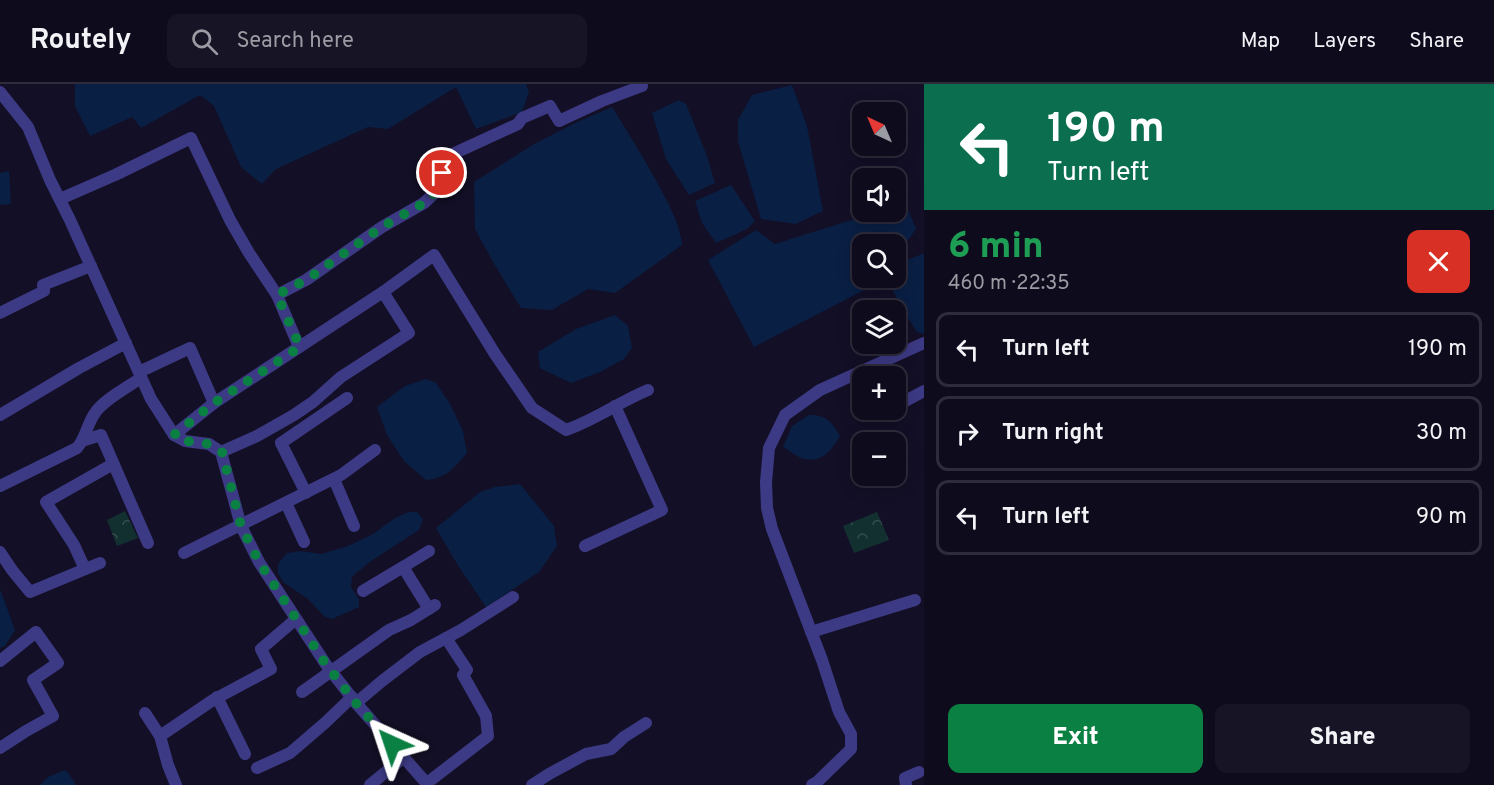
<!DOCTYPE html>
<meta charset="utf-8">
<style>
body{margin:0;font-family:Overpass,sans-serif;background:#171425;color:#f1f3f6;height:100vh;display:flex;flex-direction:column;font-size:22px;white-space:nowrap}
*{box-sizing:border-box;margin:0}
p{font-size:20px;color:#9b9ba3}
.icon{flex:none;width:33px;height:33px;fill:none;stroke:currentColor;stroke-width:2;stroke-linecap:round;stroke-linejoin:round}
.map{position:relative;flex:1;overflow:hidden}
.drawer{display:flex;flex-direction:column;background:#0e0b1c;width:570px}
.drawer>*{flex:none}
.banner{background:#0b6e4f;color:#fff;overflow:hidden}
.needle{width:39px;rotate:316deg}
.controls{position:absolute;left:852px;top:18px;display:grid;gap:12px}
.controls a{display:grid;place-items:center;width:54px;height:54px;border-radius:12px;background:#0e0b1c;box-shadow:0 3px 15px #0003,0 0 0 2px #2e2b3b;font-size:30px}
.pin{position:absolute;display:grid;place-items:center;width:51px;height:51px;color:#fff;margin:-26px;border:3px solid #fff;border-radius:50%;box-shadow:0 2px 6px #0007}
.me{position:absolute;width:66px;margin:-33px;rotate:318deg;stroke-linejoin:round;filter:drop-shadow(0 0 4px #0008)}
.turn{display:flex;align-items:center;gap:21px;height:126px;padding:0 24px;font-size:27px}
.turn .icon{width:78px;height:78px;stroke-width:2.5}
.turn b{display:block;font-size:42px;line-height:51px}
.round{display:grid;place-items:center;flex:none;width:63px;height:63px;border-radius:12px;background:#171425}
.summary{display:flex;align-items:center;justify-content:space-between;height:102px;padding:0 24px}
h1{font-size:36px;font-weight:800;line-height:45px;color:#1e9e55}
.action{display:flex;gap:12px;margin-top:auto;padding:12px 24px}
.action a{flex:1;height:69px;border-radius:12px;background:#0b8043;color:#fff;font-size:24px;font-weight:800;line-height:69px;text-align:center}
.action a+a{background:#171425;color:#f1f3f6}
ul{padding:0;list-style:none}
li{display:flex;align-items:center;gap:18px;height:75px;margin:0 12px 9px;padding:0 12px;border:3px solid #2e2b3b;border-radius:12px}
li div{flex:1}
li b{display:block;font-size:22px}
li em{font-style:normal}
header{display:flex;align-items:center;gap:36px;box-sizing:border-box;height:84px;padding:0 30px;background:#0e0b1c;border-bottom:2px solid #2e2b3b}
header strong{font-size:28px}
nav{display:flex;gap:33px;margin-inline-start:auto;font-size:21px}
.search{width:420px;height:54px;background:#171425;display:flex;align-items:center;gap:15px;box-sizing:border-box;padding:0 21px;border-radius:12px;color:#9b9ba3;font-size:22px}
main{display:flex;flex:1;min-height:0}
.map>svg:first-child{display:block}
.park{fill:url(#park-crowns)}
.water{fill:#0a1f44}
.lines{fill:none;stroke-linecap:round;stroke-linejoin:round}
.street{stroke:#3d3a85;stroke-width:12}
.route{stroke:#0b8043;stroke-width:10;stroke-dasharray:0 18}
</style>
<header>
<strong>Routely</strong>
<div class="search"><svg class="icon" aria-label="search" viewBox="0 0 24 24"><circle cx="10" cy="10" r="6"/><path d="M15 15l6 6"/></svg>Search here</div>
<nav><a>Map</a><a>Layers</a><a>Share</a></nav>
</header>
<main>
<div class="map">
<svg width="924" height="701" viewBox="0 0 924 701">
<defs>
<pattern id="park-crowns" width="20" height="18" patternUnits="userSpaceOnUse" patternTransform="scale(1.5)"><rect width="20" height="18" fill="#12302f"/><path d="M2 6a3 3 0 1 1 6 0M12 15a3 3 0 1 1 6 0" fill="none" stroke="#344d4e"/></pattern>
</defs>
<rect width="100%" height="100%" fill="#130f26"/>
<g class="park">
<path d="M125,427l13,27 -21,8 -10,-26z"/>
<path d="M877,428l12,28 -35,13 -11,-27z"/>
</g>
<g class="water">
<path d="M75,0h451l3,8 -7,20 -46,17 -20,-42 -68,42 -20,-2 -92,42 -14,15 -21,-17 -27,-61 -14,-11 -59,33 -9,-11 -42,19 -15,-30z"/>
<path d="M792,1l15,41 16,85 -27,13 -35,-5 -23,-78v-21l14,-25z"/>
<path d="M679,16l7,4 21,52 8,27 -26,12 -23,-36 -14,-46z"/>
<path d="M612,23c16,25 31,50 46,77 10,19 22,39 24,61l-67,48 -27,-4 -36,21 -31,-2 -25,-41 -21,-38 -1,-47 60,-38 41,-21z"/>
<path d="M9,87l2,33 -11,1v-32z"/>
<path d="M731,101l24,36 -8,8 -31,14 -14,-20 -7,-22z"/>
<path d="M905,118l11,27 -20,28v-13h-34v34h19l-5,6 -122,63 -46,-87 48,-30 19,14 102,-32h19v-7z"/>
<path d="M922,170h2v80l-7,-2 -13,-20 -11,-21 3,-17 11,-14z"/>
<path d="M615,231l13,11 4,22 -8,11 -24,13 -29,11 -31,-15 -2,-16 38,-23z"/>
<path d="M426,295l10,4 14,21 13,27 4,22c-13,15 -20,25 -41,27l-22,-19 -17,-26 -10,-28 28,-21z"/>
<path d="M809,331c18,0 22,6 31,21 -8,13 -17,27 -35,23 -7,-1 -16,-9 -22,-12l9,-21z"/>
<path d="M520,400l34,42 3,20 -18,26 -53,35 -29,-43 -21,-36 44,-36 15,-5z"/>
<path d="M409,428h8l6,7 -4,11 -51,33 -16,14 -1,10 8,12v8l-27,12 -7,-2 -17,-18 -25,-17 -5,-9v-9l9,-11 14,-2 20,3 27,-8 25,-12 22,-16z"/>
<path d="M0,505l15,41 -10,16 -5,2z"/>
<path d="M65,686l4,4 7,11h-36l8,-8z"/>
</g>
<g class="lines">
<g class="street">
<path d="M0,8l28,35 22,53 20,40 81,179 23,36 11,6 24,3 12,8 20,74 18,36 68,104 29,37 72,82"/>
<path d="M60,115l55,-24 76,-37 39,82 19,33 28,42 22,52"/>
<path d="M277,211l29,-15 76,-53 42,-24 16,-15 4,-30 74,-34 4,-6 28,-12 9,15 43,-20 40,-15 -2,-2"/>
<path d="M0,229l44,-22 -1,-6 48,-19"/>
<path d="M139,288l51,-24 24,55"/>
<path d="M896,322l28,-15"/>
<path d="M0,331l79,-47 47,-25"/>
<path d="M174,351l40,-32 169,-111 51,-37 61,99 37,54 34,22c29,-10 53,-28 82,-40"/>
<path d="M82,357l19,-6 47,108"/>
<path d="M221,368l36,-16 37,-21 19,-13 28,-25 68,-44 -26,-41"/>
<path d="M334,395l20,47"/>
<path d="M0,402l77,-38c9,-10 10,-24 18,-35 7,-12 34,-27 46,-35"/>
<path d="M306,409l-25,-50 66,-45"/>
<path d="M286,419l18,39"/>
<path d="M585,462l77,-36 -47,-104"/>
<path d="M429,467l-26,16 26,42"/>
<path d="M0,468l12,18 18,22 70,-29"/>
<path d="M184,469l157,-78 34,-25"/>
<path d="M85,485l-11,-24 -28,-43 67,-38"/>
<path d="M363,507l40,-24"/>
<path d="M811,548l104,-32"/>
<path d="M0,577l36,-29 22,31 -25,17 20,36 -27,15 -26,17"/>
<path d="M302,608l87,-62 22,-10 24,-15"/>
<path d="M217,613l28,57"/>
<path d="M356,619l26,-22 38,-29 41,-22 52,-33"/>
<path d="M145,629l15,23 8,29 8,20"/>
<path d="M160,652l53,-36 58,-31 -10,-20 35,-30"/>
<path d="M257,684l33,-15 36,-31 26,-25"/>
<path d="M427,699l61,-47 -2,-20 -23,-41 4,-5 -21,-32"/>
<path d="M370,701l34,-28"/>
<path d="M532,701l17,-11 37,-20 25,-5 13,-12 22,-14"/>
<path d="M812,701l5,-3 34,-33v-15l-12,-22 -17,-52 -50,-131 -5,-21 -1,-26 3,-34 16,-33 35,-25 104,-47"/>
<path d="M906,701l-1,-7 14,-6"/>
</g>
</g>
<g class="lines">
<path class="route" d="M392,660l-36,-41 -29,-37 -68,-104 -18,-36 -19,-74 -13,-8 -24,-3 -11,-6 40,-32 86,-56 -23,-52 29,-15 76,-53 42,-24 16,-15 2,-15"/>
</g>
</svg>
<div class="controls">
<a><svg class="needle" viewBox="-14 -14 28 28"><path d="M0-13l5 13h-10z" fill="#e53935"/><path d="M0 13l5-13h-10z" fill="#9b9ba3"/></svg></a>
<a><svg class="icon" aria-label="sound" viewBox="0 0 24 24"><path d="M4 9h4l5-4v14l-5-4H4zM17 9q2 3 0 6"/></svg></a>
<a><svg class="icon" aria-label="search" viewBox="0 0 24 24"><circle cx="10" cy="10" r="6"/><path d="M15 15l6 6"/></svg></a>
<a><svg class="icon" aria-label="layers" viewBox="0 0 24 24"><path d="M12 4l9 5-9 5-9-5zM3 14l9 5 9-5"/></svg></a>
<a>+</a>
<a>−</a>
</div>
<div class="pin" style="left:442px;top:89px;background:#d93025"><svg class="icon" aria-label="arrive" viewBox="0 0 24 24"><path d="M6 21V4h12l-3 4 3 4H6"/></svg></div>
<svg class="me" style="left:392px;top:660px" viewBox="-20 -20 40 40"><path d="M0-17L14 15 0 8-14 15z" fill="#0b8043" stroke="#fff" stroke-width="4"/></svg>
</div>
<section class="drawer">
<div class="banner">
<div class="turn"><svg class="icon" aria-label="left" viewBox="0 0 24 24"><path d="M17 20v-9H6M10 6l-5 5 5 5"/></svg><div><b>190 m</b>Turn left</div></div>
</div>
<div class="summary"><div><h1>6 min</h1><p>460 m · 22:35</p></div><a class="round" style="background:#d93025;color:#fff"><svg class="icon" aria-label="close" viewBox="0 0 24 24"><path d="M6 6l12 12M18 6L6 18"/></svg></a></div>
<ul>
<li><svg class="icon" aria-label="left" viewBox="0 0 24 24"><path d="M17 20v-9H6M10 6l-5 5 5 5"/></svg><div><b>Turn left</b></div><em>190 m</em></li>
<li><svg class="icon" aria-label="right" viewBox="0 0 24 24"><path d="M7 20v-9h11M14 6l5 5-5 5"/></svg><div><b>Turn right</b></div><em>30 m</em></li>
<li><svg class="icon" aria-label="left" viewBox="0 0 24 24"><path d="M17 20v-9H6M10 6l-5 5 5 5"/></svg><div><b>Turn left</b></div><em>90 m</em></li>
</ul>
<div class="action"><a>Exit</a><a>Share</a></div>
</section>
</main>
